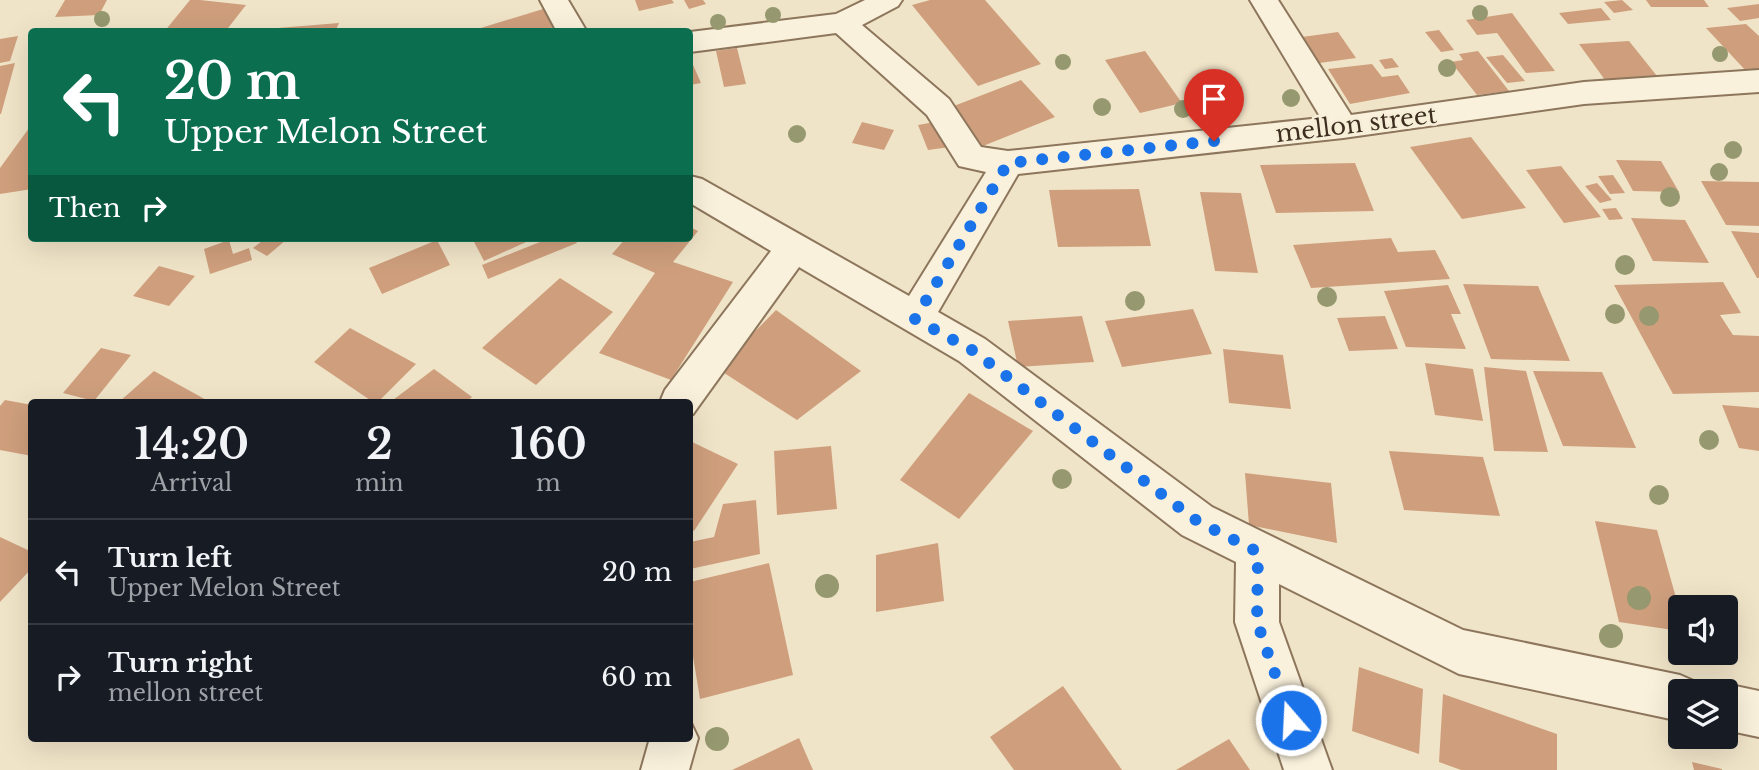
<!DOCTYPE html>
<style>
body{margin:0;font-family:"Libre Baskerville",serif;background:#242831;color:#f1f3f6;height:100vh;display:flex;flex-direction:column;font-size:26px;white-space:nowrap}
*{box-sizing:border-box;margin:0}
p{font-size:23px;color:#9ea1a6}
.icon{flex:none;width:38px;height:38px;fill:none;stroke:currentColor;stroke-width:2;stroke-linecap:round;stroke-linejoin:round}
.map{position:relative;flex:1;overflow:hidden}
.side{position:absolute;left:28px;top:399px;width:665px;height:343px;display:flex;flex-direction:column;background:#171b24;border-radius:7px;box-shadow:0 7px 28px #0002}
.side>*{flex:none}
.top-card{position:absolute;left:28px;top:28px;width:665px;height:214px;border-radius:7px;box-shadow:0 7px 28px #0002;background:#0b6e4f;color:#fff;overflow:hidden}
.fabs{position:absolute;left:1668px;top:595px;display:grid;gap:14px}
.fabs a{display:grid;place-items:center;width:70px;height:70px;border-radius:7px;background:#171b24;box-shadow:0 7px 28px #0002;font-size:35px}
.pin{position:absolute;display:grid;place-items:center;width:60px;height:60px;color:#fff;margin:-72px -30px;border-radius:50% 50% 50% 0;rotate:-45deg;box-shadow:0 0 7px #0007}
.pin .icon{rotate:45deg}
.me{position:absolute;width:77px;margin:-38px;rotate:341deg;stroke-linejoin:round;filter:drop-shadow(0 0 5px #0008)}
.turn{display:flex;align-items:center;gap:24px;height:147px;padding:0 21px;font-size:32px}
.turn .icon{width:91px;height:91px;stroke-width:2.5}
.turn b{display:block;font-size:49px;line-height:60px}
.then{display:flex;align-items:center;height:66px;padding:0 21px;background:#0003;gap:14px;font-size:26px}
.eta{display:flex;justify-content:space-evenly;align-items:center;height:119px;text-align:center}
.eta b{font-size:42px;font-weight:600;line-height:49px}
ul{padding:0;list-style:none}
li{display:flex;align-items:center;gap:21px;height:105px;padding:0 21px;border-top:2px solid #363941}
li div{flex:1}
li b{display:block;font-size:26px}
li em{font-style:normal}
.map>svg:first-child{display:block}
.building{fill:#cf9f7d}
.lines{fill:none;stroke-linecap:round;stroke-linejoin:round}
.minor-casing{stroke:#8d765c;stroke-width:4}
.minor{fill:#faf1dc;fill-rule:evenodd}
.tree{fill:#96986f}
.route{stroke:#1a73e8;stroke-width:12;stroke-dasharray:0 21.6}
.labels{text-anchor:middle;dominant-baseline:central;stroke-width:5;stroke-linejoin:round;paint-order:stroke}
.street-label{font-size:24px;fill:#3d2e20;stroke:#f7eed8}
</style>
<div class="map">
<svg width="1759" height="770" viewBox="0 0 1759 770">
<rect width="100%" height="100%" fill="#f0e4c8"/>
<g class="building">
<path d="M65,0h42l-8,15 -44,2z"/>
<path d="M190,0h10l46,5 -21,27h-61z"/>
<path d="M635,0h37l2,3 -35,8z"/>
<path d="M684,0h19l3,4 -17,5z"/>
<path d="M930,0h55l56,64 -63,22 -66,-81z"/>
<path d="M1622,0l11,10 -19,3 -10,-11z"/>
<path d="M1646,0h58l5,7h-58z"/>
<path d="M1759,4v14l-19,3 -13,-13z"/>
<path d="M1601,8l10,12 -43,4 -9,-11z"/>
<path d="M543,9l12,23h-84v-1z"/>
<path d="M1512,13l43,58 -29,2 -29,-40 -20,2 -11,-15z"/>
<path d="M339,23l-4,9h-58l1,-4z"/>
<path d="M1746,24l13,12v34l-12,2 -41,-44z"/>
<path d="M1439,30l15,20 -13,2 -16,-20z"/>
<path d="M1338,32l18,26 -44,6 -17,-26z"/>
<path d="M18,36l-8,25 -10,2v-24z"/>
<path d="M1629,41l28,35 -52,4 -26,-36z"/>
<path d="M737,48l9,36 -22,3 -8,-36z"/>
<path d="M1145,51l37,52 -42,10 -35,-53z"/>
<path d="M1478,51l31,40 -32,4 -26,-33 12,-2 -4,-6z"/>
<path d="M1503,55l22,26 -18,2 -21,-26z"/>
<path d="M690,58l11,25 -11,2z"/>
<path d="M1392,58l7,9 -14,2 -6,-9z"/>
<path d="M15,63l-14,51h-1v-48z"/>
<path d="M1372,64l10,13 16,-2 12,18 -60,11 -22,-35z"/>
<path d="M1021,80l34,37 -77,31 -32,-39z"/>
<path d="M1226,81l7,16 -22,1 -6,-16z"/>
<path d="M940,121l10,26 -22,3 -10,-25z"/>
<path d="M862,122l32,8 -10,20 -32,-7z"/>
<path d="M32,124v65l-32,5v-26z"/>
<path d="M1471,137l55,71 -64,11 -52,-72z"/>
<path d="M1616,160l45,1 18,31 -46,-1z"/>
<path d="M1355,163l19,48 -98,2 -16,-48z"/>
<path d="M1561,166l40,51 -37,6 -38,-53z"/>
<path d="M1613,175l12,18 -15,1 -12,-18z"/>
<path d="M1701,181l58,1v44l-33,-1z"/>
<path d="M1597,183l15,17 -12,3 -15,-17z"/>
<path d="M1139,189l12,57 -93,1 -9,-57z"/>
<path d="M1200,192l41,1 17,80 -43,-2z"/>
<path d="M1616,208l7,11 -14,1 -7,-11z"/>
<path d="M1631,218l54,2 24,43 -56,-2z"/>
<path d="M690,227l8,4 -25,31 60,20 -62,98 -72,-27 56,-80 -43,-19 14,-16h64z"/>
<path d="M1731,231l28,2v45h-2z"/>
<path d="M266,238h16l4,2 -19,16 -14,-8z"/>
<path d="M472,238h63l-51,23z"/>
<path d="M550,238h24l3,5 -89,36 -6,-14z"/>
<path d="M1391,238l7,14 37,-2 15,29 -139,9 -18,-43z"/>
<path d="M229,240l4,14 16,-6 3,12 -42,14 -6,-25z"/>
<path d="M437,240l13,25 -68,29 -13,-26z"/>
<path d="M159,266l36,10 -26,30 -36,-10z"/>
<path d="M560,278l53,34 -77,73 -54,-37z"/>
<path d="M1723,282l18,31 -21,2 13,20 26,1v56l-86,2 -59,-109z"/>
<path d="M1463,284l75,2 32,75 -79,-2z"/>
<path d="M1448,285l13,29h-10l15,35 -60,-2 -22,-56z"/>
<path d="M1193,309l19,45 -90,13 -17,-46z"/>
<path d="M776,310l85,61 -64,49 -79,-51z"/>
<path d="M1082,316l12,46 -76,5 -10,-46z"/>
<path d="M1385,316l13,33 -49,2 -12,-33z"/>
<path d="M350,328l66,36 -38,38h-5l-59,-40z"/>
<path d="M101,348l30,7 -37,46 -31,-8z"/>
<path d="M1223,349l60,6 8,54 -62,-6z"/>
<path d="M1425,363l48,6 10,52 -48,-6z"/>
<path d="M1484,367l42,4 22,81 -54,-1z"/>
<path d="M434,369l38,28 -6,5h-69l-4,-2z"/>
<path d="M154,371l56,31h-91z"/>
<path d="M1533,371l69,1 34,76 -73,-2z"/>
<path d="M969,393l64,38 -74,88 -59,-39z"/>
<path d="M5,400l27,5v51l-32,-6v-44z"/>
<path d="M1722,405l37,3v43l-20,-3z"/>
<path d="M690,441l48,23 -44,67 -4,-3z"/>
<path d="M831,446l6,63 -60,6 -3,-64z"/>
<path d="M1389,451l94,6 17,59 -96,-6z"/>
<path d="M1245,473l86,10 6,60 -88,-18z"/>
<path d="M756,500l4,54 -70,15v-27l24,-5 9,-33z"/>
<path d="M1595,521l62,9 23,82v19l-61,-9z"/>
<path d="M0,537l32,15v16l-32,34z"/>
<path d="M938,543l6,58 -68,11v-57z"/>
<path d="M769,563l24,112 -93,24 -10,-61v-56z"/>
<path d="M1359,667l64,22 -4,65 -67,-23z"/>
<path d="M1063,686l59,84h-108l-24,-33z"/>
<path d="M1443,694l114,40v36h-96l-22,-8z"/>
<path d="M799,738l14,32h-81z"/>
<path d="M1229,739l21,31h-74z"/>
<path d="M1692,762l30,7v1h-28z"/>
</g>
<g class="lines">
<g class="minor-casing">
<g id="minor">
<path d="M540,0h28l19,32h-30z"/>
<path d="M865,0h37l-4,6 -36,19 87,74 32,48 27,4 313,-33 -71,-118h28l73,115 233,-33 175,-12v22l-175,12 -241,34 -325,36 -80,138 47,27 227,168 251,123 217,45 16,7 4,9h-20v30l-221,-47 -180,-90v38l53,148h-48l-49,-148 1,-60 -54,-27 -223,-174 -160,-94 -106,147 -3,1v-13h-30l5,-12 106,-139 -81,-48v-27l12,3 207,117 77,-124 -27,-6 -32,-51 -91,-82 -146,19v-20l146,-18z"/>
<path d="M1726,684l33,7v46l-33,-7v-39h-17z"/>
<path d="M690,721l8,17 -9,32h-48l9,-32h40z"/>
</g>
</g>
<use href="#minor" class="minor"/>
</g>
<g class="tree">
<circle cx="1480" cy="13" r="8"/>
<circle cx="773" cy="15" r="8"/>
<circle cx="102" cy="19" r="8"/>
<circle cx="718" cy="22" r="8"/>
<circle cx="1720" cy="54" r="8"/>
<circle cx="1063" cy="62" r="8"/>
<circle cx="1447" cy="68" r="9"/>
<circle cx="1291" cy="98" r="9"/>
<circle cx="1102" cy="107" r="9"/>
<circle cx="1183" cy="109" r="9"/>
<circle cx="797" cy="134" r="9"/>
<circle cx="1733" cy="150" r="9"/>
<circle cx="1719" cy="172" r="9"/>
<circle cx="1670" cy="197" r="10"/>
<circle cx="1625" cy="265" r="10"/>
<circle cx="1327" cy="297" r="10"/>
<circle cx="1135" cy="301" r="10"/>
<circle cx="1615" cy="314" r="10"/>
<circle cx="1649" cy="316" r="10"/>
<circle cx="1709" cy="440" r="10"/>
<circle cx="1062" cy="479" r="10"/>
<circle cx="1659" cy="495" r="10"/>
<circle cx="827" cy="586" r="12"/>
<circle cx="1639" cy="598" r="12"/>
<circle cx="1611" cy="636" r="12"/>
<circle cx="717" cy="739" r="12"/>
</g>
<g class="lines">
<path class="route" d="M1214,141l-206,22 -93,156 57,31 225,171 61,31 -1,70 34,98"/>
</g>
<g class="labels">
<g class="street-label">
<text transform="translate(1356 124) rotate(-7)">mellon street</text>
</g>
</g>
</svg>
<div class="fabs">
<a><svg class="icon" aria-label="sound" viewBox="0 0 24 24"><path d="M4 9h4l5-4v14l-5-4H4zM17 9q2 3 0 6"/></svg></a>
<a><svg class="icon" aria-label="layers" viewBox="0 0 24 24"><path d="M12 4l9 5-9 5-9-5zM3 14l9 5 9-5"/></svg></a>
</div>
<div class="pin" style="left:1214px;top:141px;background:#d93025"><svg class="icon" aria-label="arrive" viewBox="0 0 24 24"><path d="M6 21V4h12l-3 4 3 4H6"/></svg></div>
<svg class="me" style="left:1291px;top:720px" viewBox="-20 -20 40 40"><circle r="17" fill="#1a73e8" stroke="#fff" stroke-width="3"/><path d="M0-11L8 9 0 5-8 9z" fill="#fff"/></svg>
<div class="top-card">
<div class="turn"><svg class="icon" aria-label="left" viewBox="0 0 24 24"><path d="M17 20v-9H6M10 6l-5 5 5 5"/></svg><div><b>20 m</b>Upper Melon Street</div></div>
<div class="then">Then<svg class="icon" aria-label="right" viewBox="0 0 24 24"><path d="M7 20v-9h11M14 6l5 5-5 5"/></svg></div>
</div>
<section class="side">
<div class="eta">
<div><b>14:20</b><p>Arrival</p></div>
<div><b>2</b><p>min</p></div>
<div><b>160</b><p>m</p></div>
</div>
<ul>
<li><svg class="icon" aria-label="left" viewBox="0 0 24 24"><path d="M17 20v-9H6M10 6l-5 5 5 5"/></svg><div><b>Turn left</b><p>Upper Melon Street</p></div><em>20 m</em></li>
<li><svg class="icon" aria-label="right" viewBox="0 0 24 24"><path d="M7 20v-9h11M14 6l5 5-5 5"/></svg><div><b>Turn right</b><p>mellon street</p></div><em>60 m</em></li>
</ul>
</section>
</div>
